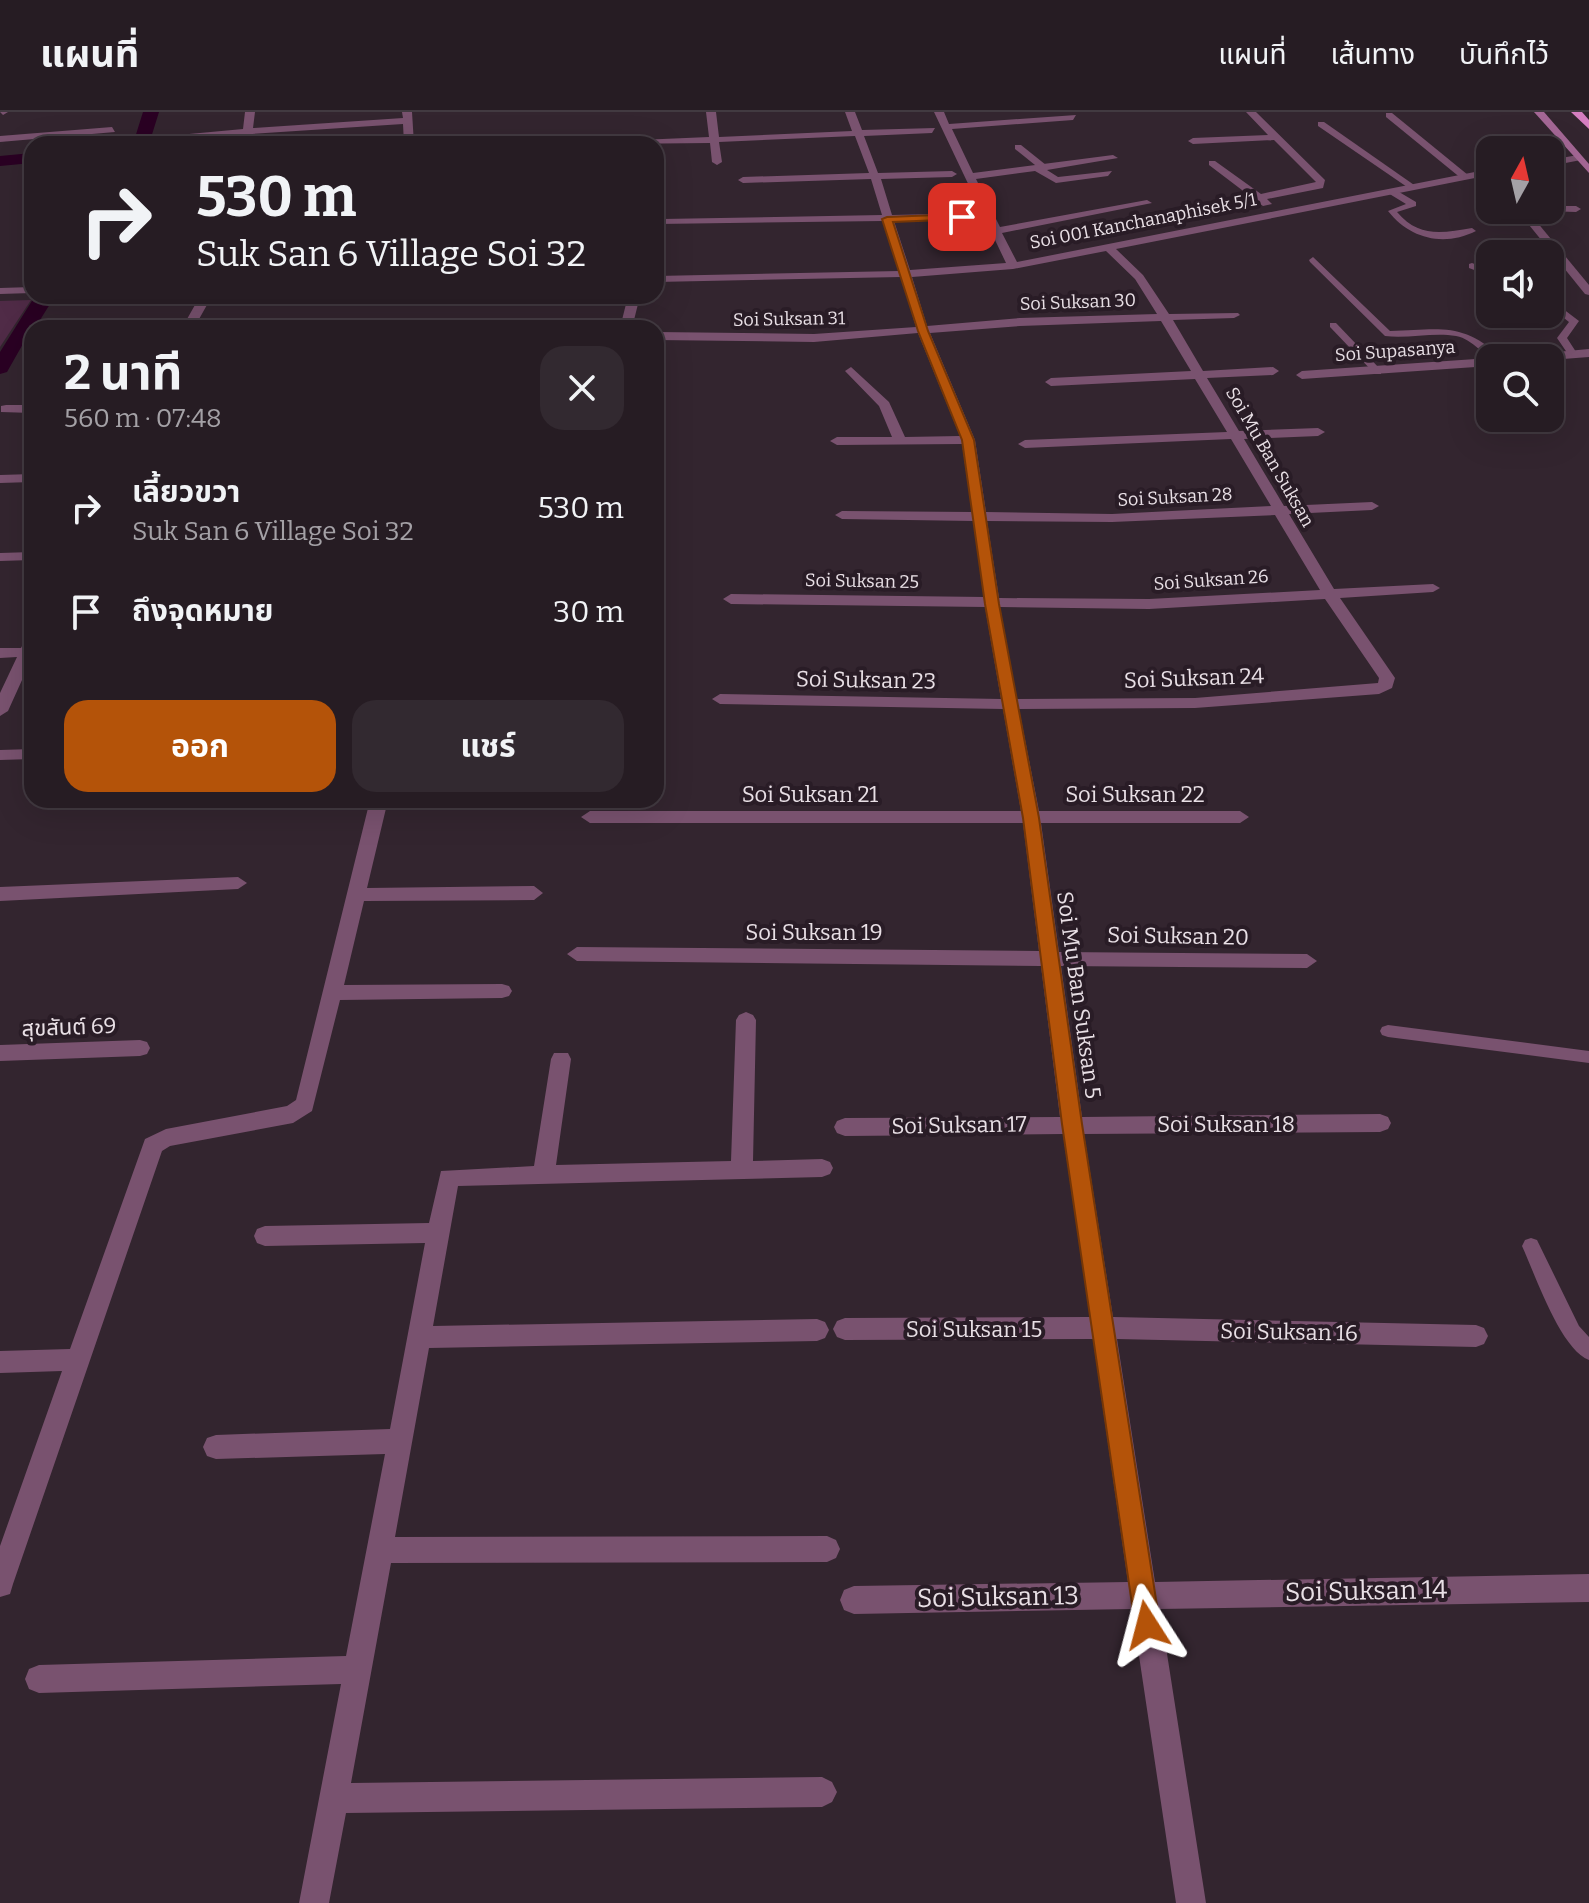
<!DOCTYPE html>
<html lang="th">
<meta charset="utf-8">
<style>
body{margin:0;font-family:Bitter,"Noto Sans Thai",serif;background:#322930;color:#f1f3f6;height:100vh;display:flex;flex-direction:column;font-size:30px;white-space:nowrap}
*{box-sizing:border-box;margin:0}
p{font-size:26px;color:#a4a1a6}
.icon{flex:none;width:44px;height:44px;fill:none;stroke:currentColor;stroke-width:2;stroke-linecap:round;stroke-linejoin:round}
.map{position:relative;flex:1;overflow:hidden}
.panel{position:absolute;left:24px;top:208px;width:640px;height:488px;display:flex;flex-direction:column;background:#261c23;border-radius:24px;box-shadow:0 8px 32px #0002,0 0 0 2px #423a41}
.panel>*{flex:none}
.banner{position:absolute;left:24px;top:24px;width:640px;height:168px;border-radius:24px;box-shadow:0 8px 32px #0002,0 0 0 2px #423a41;background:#261c23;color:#f1f3f6;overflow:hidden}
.needle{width:52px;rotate:8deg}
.buttons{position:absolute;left:1476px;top:24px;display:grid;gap:16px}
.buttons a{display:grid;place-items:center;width:88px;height:88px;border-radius:16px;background:#261c23;box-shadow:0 8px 32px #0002,0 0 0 2px #423a41;font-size:40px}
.pin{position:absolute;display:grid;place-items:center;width:68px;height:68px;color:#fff;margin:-34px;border-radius:16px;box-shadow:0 4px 12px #0006}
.me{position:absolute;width:88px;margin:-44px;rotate:351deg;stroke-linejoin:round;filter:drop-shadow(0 0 6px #0008)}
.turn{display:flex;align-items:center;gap:28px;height:168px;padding:0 40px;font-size:36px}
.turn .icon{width:104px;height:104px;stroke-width:2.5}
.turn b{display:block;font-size:56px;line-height:68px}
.round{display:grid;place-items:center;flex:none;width:84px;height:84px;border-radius:24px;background:#322930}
.overview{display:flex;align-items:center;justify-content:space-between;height:136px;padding:0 40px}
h1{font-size:48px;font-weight:700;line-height:60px}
.cta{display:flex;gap:16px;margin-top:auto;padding:16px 40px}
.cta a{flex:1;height:92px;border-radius:24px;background:#b45309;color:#fff;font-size:32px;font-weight:700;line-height:92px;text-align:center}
.cta a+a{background:#322930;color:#f1f3f6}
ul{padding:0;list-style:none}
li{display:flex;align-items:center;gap:24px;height:104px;padding:0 40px}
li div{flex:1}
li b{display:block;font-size:30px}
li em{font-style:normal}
header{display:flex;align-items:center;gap:48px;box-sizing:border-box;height:112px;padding:0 40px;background:#261c23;border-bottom:2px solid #423a41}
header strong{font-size:38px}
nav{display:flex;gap:44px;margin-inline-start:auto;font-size:28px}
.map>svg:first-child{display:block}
.green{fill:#502b47}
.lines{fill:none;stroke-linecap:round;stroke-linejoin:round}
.canal{fill:#2a0023;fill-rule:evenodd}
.service{fill:#79526f;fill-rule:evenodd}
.minor{fill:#79526f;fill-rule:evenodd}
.secondary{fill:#a46795;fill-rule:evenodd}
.trunk{fill:#d57ec0;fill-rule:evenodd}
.route{fill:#b45309;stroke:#753606;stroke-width:2}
.labels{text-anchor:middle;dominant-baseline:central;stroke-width:8;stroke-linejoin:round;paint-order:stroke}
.far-street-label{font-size:18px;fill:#e8dfe5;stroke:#291c26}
.street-label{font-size:22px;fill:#e8dfe5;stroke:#291c26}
.near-street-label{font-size:26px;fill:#e8dfe5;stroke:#291c26}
</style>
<header>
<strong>แผนที่</strong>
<nav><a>แผนที่</a><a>เส้นทาง</a><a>บันทึกไว้</a></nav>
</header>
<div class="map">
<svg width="1589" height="1791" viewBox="0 0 1589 1791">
<rect width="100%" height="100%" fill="#33252f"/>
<path class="green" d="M31,188l-31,47v-46z"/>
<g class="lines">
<g class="canal">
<path d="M143,0h16l-10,32h-16z"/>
<path d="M32,41v10l-32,3v-10z"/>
<path d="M35,184h20l-20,32h-3l-25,44 -7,2v-22z"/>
</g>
<g class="service">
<path d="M1386,1h6l76,62v4h-6l-76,-62z"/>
<path d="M1318,10h6l93,65 -7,2 -92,-63z"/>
<path d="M1015,33h6l25,20v4h-6l-25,-20z"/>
<path d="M1388,77h6l22,13v4l-19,6c22,26 45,21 75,16l4,3c-32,16 -66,8 -88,-20l18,-7 -18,-11z"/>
<path d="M1313,145l77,74c49,-1 73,-10 111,27 -19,0 -27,-19 -45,-22 -23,-4 -48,3 -71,0l-75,-74 -1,-2z"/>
<path d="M1472,151l18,7v6l-21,-8v-4z"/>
<path d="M1550,187l29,22 -12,17 11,17 -2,2h-6l-13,-19 12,-16 -19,-15z"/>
<path d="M1330,211h6l45,47v4h-6l-45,-47z"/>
<path d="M656,320l5,3 -1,3 -4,1z"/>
<path d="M656,399l7,2v4l-7,1z"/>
<path d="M1388,913l201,26v12l-201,-26 -6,-2 -2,-4 2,-4z"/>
<path d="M1531,1126l6,2 42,86 10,11v23c-29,-11 -54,-86 -67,-114l3,-6z"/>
</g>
<g class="minor">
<path d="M0,0h8l-5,3z"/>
<path d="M245,0h10l-2,16 150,-10 -1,-6h10l2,32h-10l-1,-20 -151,10 -1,10h-10l1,-9 -91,6 -5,-3 97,-9z"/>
<path d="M706,0h10l3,25 133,-6 -7,-19h10l7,18 73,-2 -3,5 -68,3 14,37 74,-2 5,3 -5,3 -71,2 11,36 90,-2 -48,-101h10l5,12 127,-9 -3,5 -121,9 21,44 140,-18 5,3 -71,12 11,7 54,-6 -4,5 -52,7 -21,-12 -59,8 24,48 147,-27 5,3 -150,30 15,29 473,-93v6l-374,74 27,26 26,39 69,-1 2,2 -6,3 -61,2 30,51 70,-4 6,4 -6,4 -66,3 32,53 79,-3 7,4 -7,4 -74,3 40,67 88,-4 7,4 -7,4 -83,4 45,75 99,-5 7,4 -7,4 -93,6 55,80 -3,10 -13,6 -184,14 -176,1 20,102h201l9,6 -9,6h-199l18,129 248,2 10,7 -10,7 -246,-2 21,151 298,-3 8,3 3,6 -3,6 -8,3 -296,2 29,183 363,8 8,3 4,8 -4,8 -8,3 -359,-8 38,243 434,-8v28l-429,7 46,294h-30l-44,-294 -278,5 -10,-4 -4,-10 4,-10 10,-4 274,-4 -35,-243 -248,1 -8,-3 -4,-8 4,-8 8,-3 245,-1 -27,-183 -218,2 -8,-3 -3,-6 3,-6 8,-3 215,-1 -19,-151 -464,-5 -10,-7 10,-7 462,4 -16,-128h-433l-9,-6 9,-6h431l-18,-102 -283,-5 -8,-5 8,-5 281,5 -16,-92 -254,-3 -8,-5 8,-5 253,3 -11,-76 -131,-2 -7,-4 7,-4 130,1 -10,-68 -125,1 -7,-4 7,-4h55l-13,-31 -34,-35 6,-4 38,35 16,35 55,-1 -42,-103 -104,9 -158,-2v-8l158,2 102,-7 -15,-50 -245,5v-6l243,-5 -16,-50 -225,3 -1,-2 5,-3 220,-4 -11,-36 -128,4 -5,-3 5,-3 126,-4 -14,-37 -136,6 3,20 -5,3 -5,-3 -2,-19 -99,1 5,-3 93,-4zM985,107l21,44 -96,7 -16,-49zM1106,139l29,28 22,35 -137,4 -93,8 -15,-49 101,-8zM1161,209l30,50 -140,7 -6,4 6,4 144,-7 32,53 -202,8 -7,4 7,4 206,-9 40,67 -159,8 -126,-2 -11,-72 -45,-107 90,-7zM1275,403l45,75 -171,9 -150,-1 -12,-77 125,1zM1325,487l54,79 -1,5 -183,15 -178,1 -17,-92 149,2z"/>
<path d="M1246,0h10l69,68 -2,8 -56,11 5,5 -9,2 -54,-41v-4h6l46,33 55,-12 -42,-42 -81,4 -5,-3 5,-3 75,-3z"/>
<path d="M112,15l3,5 -115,10v-6z"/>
<path d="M1578,43l3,5 -31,6v-6z"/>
<path d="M1550,94h26l5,3 -5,3 -30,-1z"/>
<path d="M1517,98h10l62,75v10l-4,-1z"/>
<path d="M32,175v6l-32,1v-6z"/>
<path d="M200,184h12l-18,32h-12z"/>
<path d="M628,184h12l-8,32h-12z"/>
<path d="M1589,237v8l-39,3 -21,-2 6,-4z"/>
<path d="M1490,246v8l-188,13 -6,-4 6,-4z"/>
<path d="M6,293h26v8l-31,-1v-6z"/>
<path d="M32,362v8l-32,1v-8z"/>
<path d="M32,440v8l-32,1v-8z"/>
<path d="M32,524v22l-24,53 -8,5v-23l17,-36 -17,1v-10h21l5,-10z"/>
<path d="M32,637v10l-32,1v-10z"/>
<path d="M370,688h18l-21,88 167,-2 9,7 -9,7 -170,1 -20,84 158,-1 7,2 3,5 -3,5 -7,2 -162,2 -28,111 -19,12 -123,23 -8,5 -149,433 -3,10 -10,3v-51l62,-175 -62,2v-22l70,-2 75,-210 21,-10 121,-23 9,-6z"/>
<path d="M238,765l9,6 -9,6 -238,12v-14z"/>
<path d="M746,900l7,3 3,5 -3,141 69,-2 8,3 3,6 -3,6 -8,3 -364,9 -25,140 384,-7 8,3 4,8 -4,8 -8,3 -388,7 -34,189 432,-1 9,4 4,9 -4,9 -9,4 -436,1 -40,220 471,-6 10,5 5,10 -5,10 -10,5 -476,6 -17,90h-30l42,-219 -302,9 -10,-4 -4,-10 4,-10 10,-4 307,-9 39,-202 -169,5 -9,-3 -4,-9 4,-9 9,-3 174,-6 35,-186 -160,3 -8,-3 -3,-7 3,-7 8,-3 164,-3 12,-52 93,-5 17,-107 3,-6h14l3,6 -15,106 175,-4 5,-141 3,-5z"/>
<path d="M140,928l7,2 3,6 -3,6 -7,2 -140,5v-16z"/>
</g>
<path class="secondary" d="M1534,0h10l45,52v9z"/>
<path class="trunk" d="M1571,0h11l7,8v9z"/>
</g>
<path class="route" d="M962,102l4,5 -73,3 35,109 46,109 25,164 40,214 43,306 78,501 -4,9 -9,4 -9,-4 -3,-9 -73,-501 -39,-306 -38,-214 -23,-164 -44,-109 -36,-112 5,-2z"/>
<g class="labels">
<g class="far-street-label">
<text transform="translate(1143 109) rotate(-11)">Soi 001 Kanchanaphisek 5/1</text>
<text transform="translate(1078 190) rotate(-2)">Soi Suksan 30</text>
<text transform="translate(789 207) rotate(-1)">Soi Suksan 31</text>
<text transform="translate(1395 239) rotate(-4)">Soi Supasanya</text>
<text transform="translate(1270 345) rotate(60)">Soi Mu Ban Suksan</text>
<text transform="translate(1175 385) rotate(-3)">Soi Suksan 28</text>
<text transform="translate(1211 468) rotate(-4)">Soi Suksan 26</text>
<text transform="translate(862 469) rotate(1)">Soi Suksan 25</text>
</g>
<g class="street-label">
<text transform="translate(1194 566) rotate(-2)">Soi Suksan 24</text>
<text transform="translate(866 568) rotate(1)">Soi Suksan 23</text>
<text x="810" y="682">Soi Suksan 21</text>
<text x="1135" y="682">Soi Suksan 22</text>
<text x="814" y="820">Soi Suksan 19</text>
<text transform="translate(1178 824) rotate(1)">Soi Suksan 20</text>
<text transform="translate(1079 883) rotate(82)">Soi Mu Ban Suksan 5</text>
<text transform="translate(69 915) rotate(-2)">สุขสันต์ 69</text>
<text x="1226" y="1012">Soi Suksan 18</text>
<text transform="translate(959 1013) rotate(-1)">Soi Suksan 17</text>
<text x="974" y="1217">Soi Suksan 15</text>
<text transform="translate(1289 1220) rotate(1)">Soi Suksan 16</text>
</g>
<g class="near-street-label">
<text transform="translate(1366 1479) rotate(-1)">Soi Suksan 14</text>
<text transform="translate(998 1485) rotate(-1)">Soi Suksan 13</text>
</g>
</g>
</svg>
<div class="buttons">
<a><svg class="needle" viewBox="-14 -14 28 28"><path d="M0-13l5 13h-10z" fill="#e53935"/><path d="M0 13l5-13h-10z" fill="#a4a1a6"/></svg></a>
<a><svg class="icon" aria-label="sound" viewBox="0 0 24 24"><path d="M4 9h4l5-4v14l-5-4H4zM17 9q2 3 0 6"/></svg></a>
<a><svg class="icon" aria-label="search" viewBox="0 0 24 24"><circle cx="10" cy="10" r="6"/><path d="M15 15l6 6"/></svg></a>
</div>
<div class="pin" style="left:962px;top:105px;background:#d93025"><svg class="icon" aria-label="arrive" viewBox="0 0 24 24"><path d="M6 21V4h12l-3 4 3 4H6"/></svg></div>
<svg class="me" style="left:1147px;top:1513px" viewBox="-20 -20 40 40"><path d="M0-17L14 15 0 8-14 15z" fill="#b45309" stroke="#fff" stroke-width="4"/></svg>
<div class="banner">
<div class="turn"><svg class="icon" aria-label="right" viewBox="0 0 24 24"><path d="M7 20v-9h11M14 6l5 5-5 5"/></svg><div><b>530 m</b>Suk San 6 Village Soi 32</div></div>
</div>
<section class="panel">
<div class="overview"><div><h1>2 นาที</h1><p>560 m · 07:48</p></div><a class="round"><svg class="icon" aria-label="close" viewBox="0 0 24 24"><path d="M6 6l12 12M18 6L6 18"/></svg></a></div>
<ul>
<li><svg class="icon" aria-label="right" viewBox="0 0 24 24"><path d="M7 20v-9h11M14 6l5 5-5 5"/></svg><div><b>เลี้ยวขวา</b><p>Suk San 6 Village Soi 32</p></div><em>530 m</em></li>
<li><svg class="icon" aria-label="arrive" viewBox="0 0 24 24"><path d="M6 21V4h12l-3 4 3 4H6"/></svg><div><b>ถึงจุดหมาย</b></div><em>30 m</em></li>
</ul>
<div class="cta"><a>ออก</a><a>แชร์</a></div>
</section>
</div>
